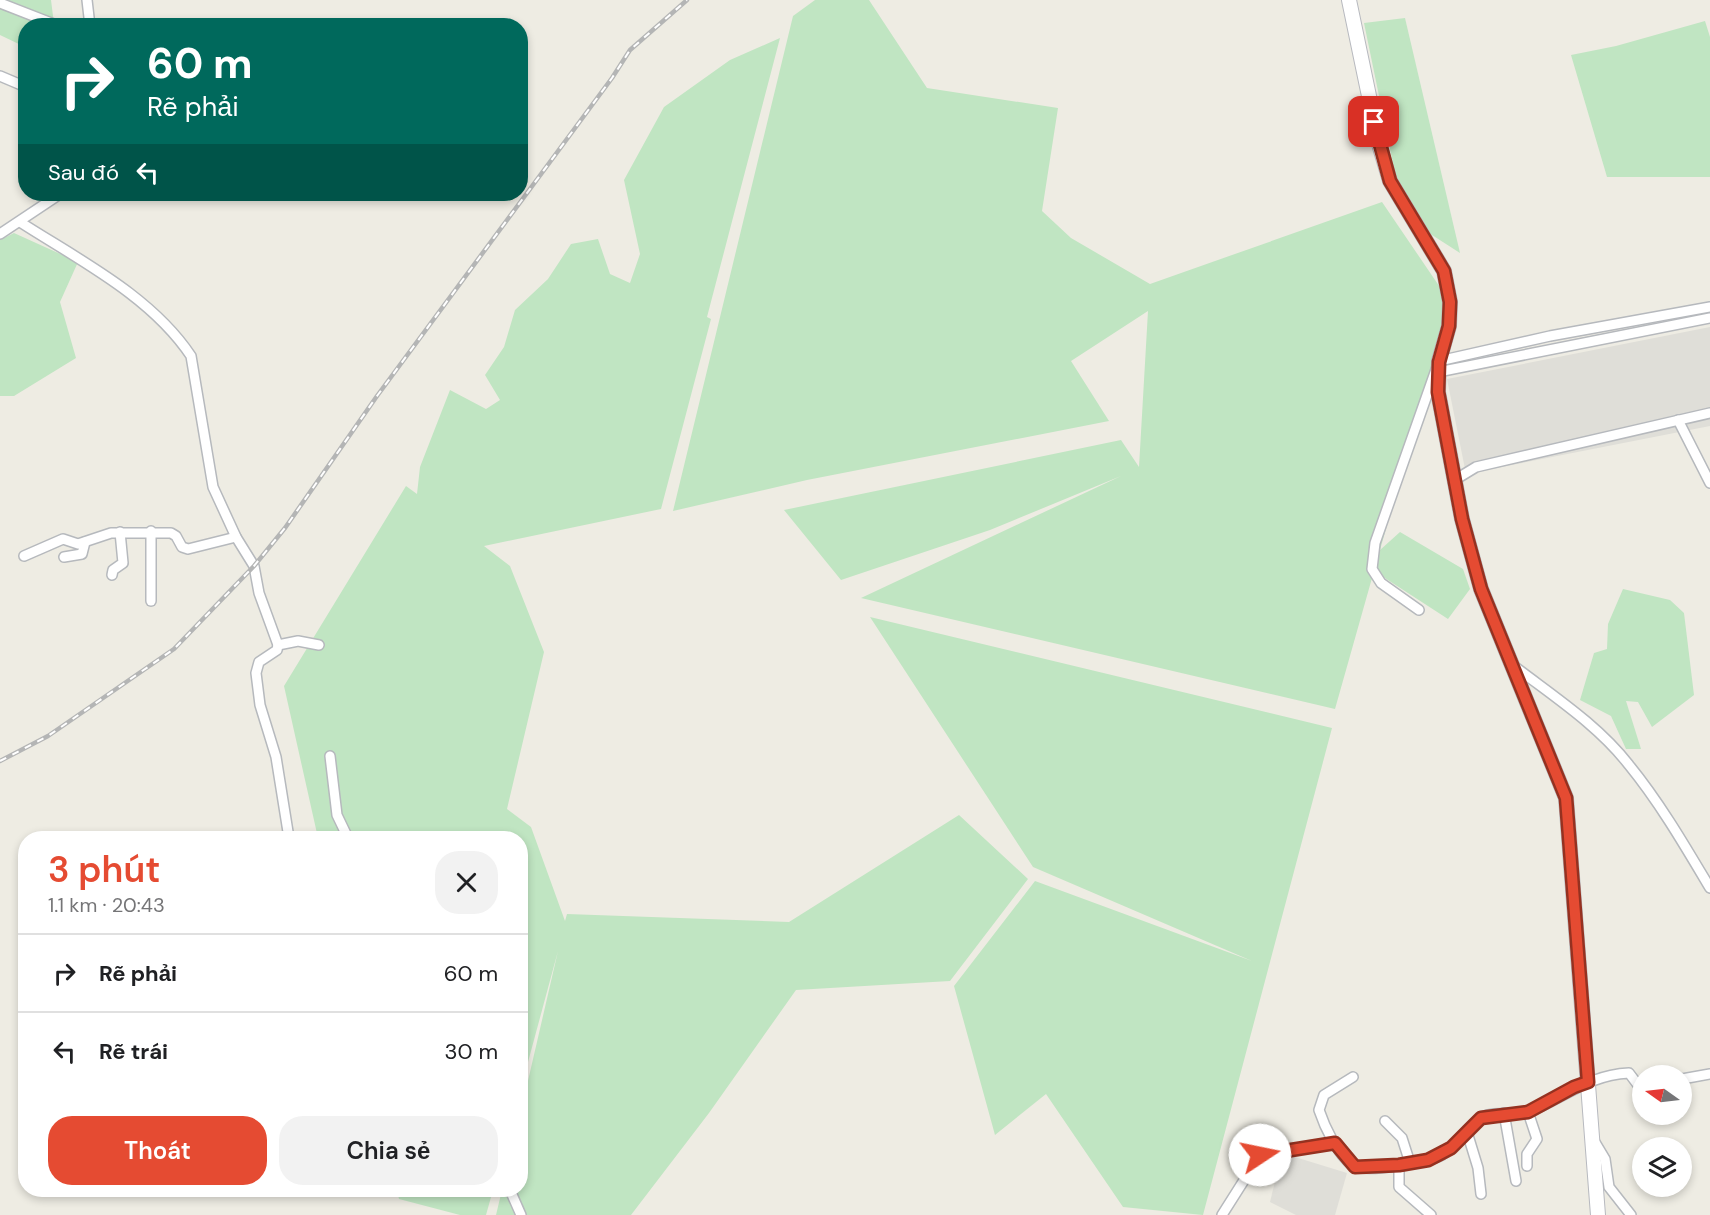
<!DOCTYPE html>
<html lang="vi">
<meta charset="utf-8">
<style>
body{margin:0;font-family:"DM Sans",sans-serif;background:#f2f2f2;color:#202124;height:100vh;display:flex;flex-direction:column;font-size:22px;white-space:nowrap}
*{box-sizing:border-box;margin:0}
p{font-size:20px;color:#757577}
.icon{flex:none;width:33px;height:33px;fill:none;stroke:currentColor;stroke-width:2;stroke-linecap:round;stroke-linejoin:round}
.map{position:relative;flex:1;overflow:hidden}
.panel{position:absolute;left:18px;top:831px;width:510px;height:366px;display:flex;flex-direction:column;background:#fff;border-radius:24px;box-shadow:0 3px 9px #0003}
.panel>*{flex:none}
.banner{position:absolute;left:18px;top:18px;width:510px;height:183px;border-radius:24px;box-shadow:0 3px 9px #0003;background:#00695c;color:#fff;overflow:hidden}
.needle{width:39px;rotate:284deg}
.tools{position:absolute;left:1632px;top:1065px;display:grid;gap:12px}
.tools a{display:grid;place-items:center;width:60px;height:60px;border-radius:50%;background:#fff;box-shadow:0 3px 9px #0003;font-size:30px}
.pin{position:absolute;display:grid;place-items:center;width:51px;height:51px;color:#fff;margin:-26px;border-radius:12px;box-shadow:0 3px 9px #0006}
.me{position:absolute;width:66px;margin:-33px;rotate:79deg;stroke-linejoin:round;filter:drop-shadow(0 0 4px #0008)}
.turn{display:flex;align-items:center;gap:21px;height:126px;padding:0 30px;font-size:27px}
.turn .icon{width:78px;height:78px;stroke-width:2.5}
.turn b{display:block;font-size:42px;line-height:51px}
.then{display:flex;align-items:center;height:57px;padding:0 30px;background:#0003;gap:12px;font-size:22px}
.round{display:grid;place-items:center;flex:none;width:63px;height:63px;border-radius:24px;background:#f2f2f2}
.headline{display:flex;align-items:center;justify-content:space-between;height:102px;padding:0 30px}
h1{font-size:36px;font-weight:600;line-height:45px;color:#e54b32}
.button{display:flex;gap:12px;margin-top:auto;padding:12px 30px}
.button a{flex:1;height:69px;border-radius:24px;background:#e54b32;color:#fff;font-size:24px;font-weight:600;line-height:69px;text-align:center}
.button a+a{background:#f2f2f2;color:#202124}
ul{padding:0;list-style:none}
li{display:flex;align-items:center;gap:18px;height:78px;padding:0 30px;border-top:2px solid #e0e0e0}
li div{flex:1}
li b{display:block;font-size:22px}
li em{font-style:normal}
.map>svg:first-child{display:block}
.industrial{fill:#dfded8}
.green{fill:#c0e5c2}
.lines{fill:none;stroke-linecap:round;stroke-linejoin:round}
.street-casing{stroke:#b6b9bd;stroke-width:12}
.secondary-casing{stroke:#b7b9bf;stroke-width:16}
.street{stroke:#fff;stroke-width:9}
.secondary{stroke:#fff;stroke-width:14}
.rail-casing{stroke:#b4b5b5;stroke-width:4.5}
.rail{stroke:#fff;stroke-width:2;stroke-dasharray:7;stroke-linecap:butt}
.route-casing{stroke:#953120;stroke-width:15}
.route{stroke:#e54b32;stroke-width:10}
</style>
<div class="map">
<svg width="1710" height="1215" viewBox="0 0 1710 1215">
<rect width="100%" height="100%" fill="#eeece3"/>
<g class="industrial">
<path d="M1710,327v99l-244,48 -19,-95z"/>
<path d="M1282,1153l65,20 -12,42h-39l-26,-13z"/>
</g>
<g class="green">
<path d="M0,0h51l3,24 -28,2 -1,21 -25,-12z"/>
<path d="M815,0h54l58,88 131,20 -16,103 29,27 79,46 232,-82 68,100 -70,248 20,-18 63,37 7,20 -22,30 -74,-48 -39,138 -474,-111 260,-122 -131,54 -149,50 -57,-70 337,-70 18,27 9,-156 -77,50 38,60 -302,59 -134,31 120,-495z"/>
<path d="M1405,18l55,235 -56,-36 -40,-194z"/>
<path d="M1705,21l5,16v140h-103l-36,-122 45,-9z"/>
<path d="M780,38l-73,279 4,2 -50,190 -177,37 26,20 34,86 -37,157 24,18 34,94 2,-7 222,8 170,-107 69,64 -78,102 -154,9 -87,123 -78,102h-135l6,-25h18l1,-79 37,-160 -37,137 -1,-250h-202l-34,-152 122,-200 11,8 3,-27 30,-77 36,19 14,-9 -15,-25 19,-28 11,-37 33,-31 23,-35 27,-5 12,35 20,9 10,-29 -16,-74 40,-73 66,-47z"/>
<path d="M14,233l64,29 -18,40 16,56 -62,38h-14v-156z"/>
<path d="M1623,589l47,11 14,13 10,82 -42,32 -14,-25 -12,-1 15,48h-15l-15,-33 -31,-16 14,-47 13,-4 1,-25z"/>
<path d="M870,617l462,111 -129,487 -80,-8 -77,-113 -51,41 -41,-149 81,-105 217,80 -219,-94z"/>
<path d="M397,1190h96l-7,25h-26l-61,-16z"/>
</g>
<g class="lines">
<g class="street-casing">
<g id="street">
<path d="M87,0l3,26"/>
<path d="M0,3l59,23"/>
<path d="M0,76l26,11"/>
<path d="M20,222c59,38 131,74 171,134l22,131 23,50 18,29 5,27 19,52"/>
<path d="M0,234l60,-40"/>
<path d="M1438,372l272,-54"/>
<path d="M1678,420l32,63"/>
<path d="M1453,481l23,-14 234,-54"/>
<path d="M151,531v70"/>
<path d="M24,556l39,-17 15,5 33,-11h60l5,3 6,11 6,2 48,-12"/>
<path d="M64,557l18,-3 3,-12"/>
<path d="M112,575l1,-5 10,-7 -3,-31"/>
<path d="M1419,610l-38,-27 -9,-14 3,-26 64,-182 111,-25 160,-29"/>
<path d="M1514,666c39,30 84,59 115,99 31,38 56,81 81,123"/>
<path d="M330,756l7,59 11,23"/>
<path d="M289,838l-13,-81 -16,-52 -4,-32 3,-11 18,-12 1,-5 20,-4 21,4"/>
<path d="M1353,1077l-29,18 -5,15c6,18 18,43 33,55 11,9 77,-3 90,-10 15,-10 25,-29 40,-38 13,-7 32,0 46,-5 36,-14 60,-37 101,-39l9,12h4"/>
<path d="M1682,1079l28,-5"/>
<path d="M1504,1113l12,68"/>
<path d="M1385,1121l17,17 8,25"/>
<path d="M1467,1132l11,36 3,26"/>
<path d="M1593,1139l12,20 4,28 22,28"/>
<path d="M1399,1165v22l32,28"/>
<path d="M1527,1166v-12l10,-15 -9,-27"/>
<path d="M510,1190l11,25"/>
<path d="M1222,1215l38,-60 75,-12"/>
</g>
</g>
<g class="secondary-casing">
<path id="secondary" d="M1349,0l30,144 11,37 54,90 6,31 -1,24 -10,35 -1,31 24,127 19,70 85,209 32,417"/>
</g>
<use href="#street" class="street"/>
<use href="#secondary" class="secondary"/>
<g class="rail-casing">
<path id="rail" d="M0,761l48,-25 126,-87 80,-83 31,-38 92,-132 235,-318 18,-28 57,-50"/>
</g>
<use href="#rail" class="rail"/>
</g>
<g class="lines">
<g class="route-casing">
<path id="route" d="M1260,1155l75,-12 20,24 44,-2 29,-5 23,-12 30,-30 47,-6 46,-25 14,-5 -22,-284 -85,-209 -19,-70 -24,-127 1,-30 10,-36 1,-24 -6,-31 -54,-90 -16,-59"/>
</g>
<use href="#route" class="route"/>
</g>
</svg>
<div class="tools">
<a><svg class="needle" viewBox="-14 -14 28 28"><path d="M0-13l5 13h-10z" fill="#e53935"/><path d="M0 13l5-13h-10z" fill="#757577"/></svg></a>
<a><svg class="icon" aria-label="layers" viewBox="0 0 24 24"><path d="M12 4l9 5-9 5-9-5zM3 14l9 5 9-5"/></svg></a>
</div>
<div class="pin" style="left:1374px;top:122px;background:#d93025"><svg class="icon" aria-label="arrive" viewBox="0 0 24 24"><path d="M6 21V4h12l-3 4 3 4H6"/></svg></div>
<svg class="me" style="left:1260px;top:1155px" viewBox="-20 -20 40 40"><circle r="19" fill="#fff"/><path d="M0-13L10 11 0 6-10 11z" fill="#e54b32"/></svg>
<div class="banner">
<div class="turn"><svg class="icon" aria-label="right" viewBox="0 0 24 24"><path d="M7 20v-9h11M14 6l5 5-5 5"/></svg><div><b>60 m</b>Rẽ phải</div></div>
<div class="then">Sau đó<svg class="icon" aria-label="left" viewBox="0 0 24 24"><path d="M17 20v-9H6M10 6l-5 5 5 5"/></svg></div>
</div>
<section class="panel">
<div class="headline"><div><h1>3 phút</h1><p>1.1 km · 20:43</p></div><a class="round"><svg class="icon" aria-label="close" viewBox="0 0 24 24"><path d="M6 6l12 12M18 6L6 18"/></svg></a></div>
<ul>
<li><svg class="icon" aria-label="right" viewBox="0 0 24 24"><path d="M7 20v-9h11M14 6l5 5-5 5"/></svg><div><b>Rẽ phải</b></div><em>60 m</em></li>
<li><svg class="icon" aria-label="left" viewBox="0 0 24 24"><path d="M17 20v-9H6M10 6l-5 5 5 5"/></svg><div><b>Rẽ trái</b></div><em>30 m</em></li>
</ul>
<div class="button"><a>Thoát</a><a>Chia sẻ</a></div>
</section>
</div>
